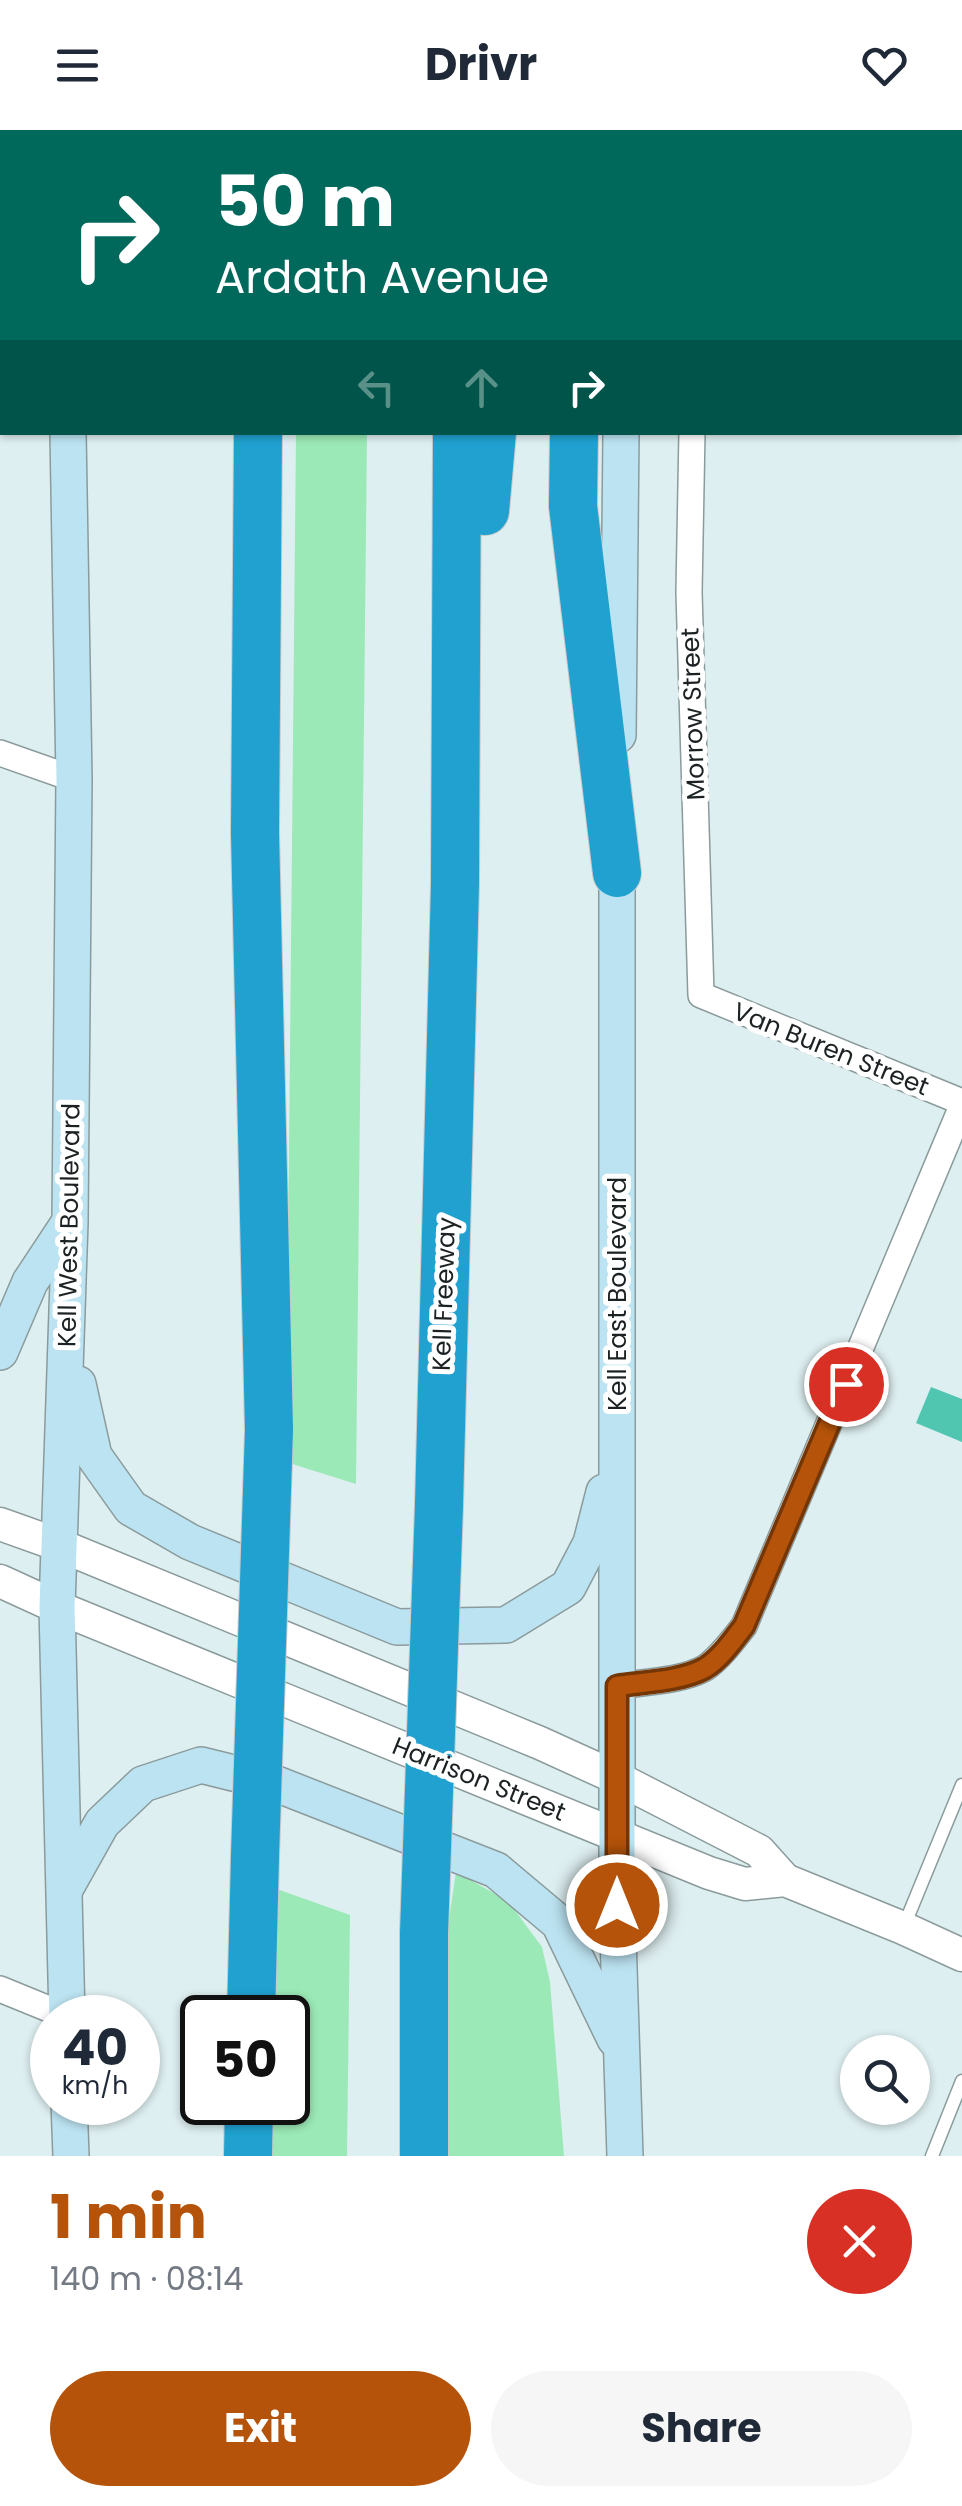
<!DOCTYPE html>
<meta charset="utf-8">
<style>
body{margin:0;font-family:Poppins,sans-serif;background:#f6f6f7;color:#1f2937;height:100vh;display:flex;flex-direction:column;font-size:38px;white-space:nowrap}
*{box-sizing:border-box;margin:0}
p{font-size:32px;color:#747a83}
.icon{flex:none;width:55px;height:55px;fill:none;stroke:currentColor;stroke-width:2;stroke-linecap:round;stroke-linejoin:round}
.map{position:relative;height:2026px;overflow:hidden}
.panel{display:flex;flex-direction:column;background:#fff;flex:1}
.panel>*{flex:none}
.hud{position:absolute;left:0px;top:0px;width:962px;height:305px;box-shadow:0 2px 8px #0004;background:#00695c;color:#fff;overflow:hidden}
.tools{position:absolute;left:840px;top:1905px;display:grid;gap:20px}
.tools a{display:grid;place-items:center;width:90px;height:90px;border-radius:50%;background:#fff;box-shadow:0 2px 8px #0004;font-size:50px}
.speed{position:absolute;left:30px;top:1865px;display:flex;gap:20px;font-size:50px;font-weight:700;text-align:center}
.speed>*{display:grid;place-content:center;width:130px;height:130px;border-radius:50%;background:#fff;box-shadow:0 2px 8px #0004;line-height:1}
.speed small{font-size:25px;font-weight:400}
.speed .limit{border:5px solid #111;border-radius:15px;background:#fff;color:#111}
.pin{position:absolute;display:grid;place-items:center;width:85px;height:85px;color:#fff;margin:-42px;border:5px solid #fff;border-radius:50%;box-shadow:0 2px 10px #0007}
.me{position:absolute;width:110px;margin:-55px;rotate:0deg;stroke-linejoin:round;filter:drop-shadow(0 0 8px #0008)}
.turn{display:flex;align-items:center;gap:35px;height:210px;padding:0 50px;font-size:45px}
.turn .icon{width:130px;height:130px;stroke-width:2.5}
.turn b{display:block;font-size:70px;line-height:85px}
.lanes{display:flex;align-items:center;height:95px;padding:0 50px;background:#0003;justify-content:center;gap:50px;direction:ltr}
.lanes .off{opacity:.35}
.round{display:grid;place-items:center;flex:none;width:105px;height:105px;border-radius:52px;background:#f6f6f7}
.summary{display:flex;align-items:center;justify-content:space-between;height:170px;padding:0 50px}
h1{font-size:60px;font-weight:700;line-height:75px;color:#b45309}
.primary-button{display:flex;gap:20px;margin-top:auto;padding:20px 50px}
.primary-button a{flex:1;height:115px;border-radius:60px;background:#b45309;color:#fff;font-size:40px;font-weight:700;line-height:115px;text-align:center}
.primary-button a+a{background:#f6f6f7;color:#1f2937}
header{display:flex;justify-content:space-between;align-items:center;height:130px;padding:0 50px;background:#fff;font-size:45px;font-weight:700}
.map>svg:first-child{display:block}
.green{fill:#9be9b6}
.building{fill:#50c5b0}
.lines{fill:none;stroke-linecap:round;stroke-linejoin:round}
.service-casing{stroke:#8b9b9c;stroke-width:15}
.minor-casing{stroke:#8b9b9c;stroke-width:28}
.tertiary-casing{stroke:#8b9b9c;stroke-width:35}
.secondary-casing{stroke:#8b9b9c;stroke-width:38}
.motorway-casing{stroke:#c9caca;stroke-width:50}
.service{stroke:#fff;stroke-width:12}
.minor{stroke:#fff;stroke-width:25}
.tertiary{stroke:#fff;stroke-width:32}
.secondary{stroke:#bce3f1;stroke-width:35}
.motorway{stroke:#20a1d0;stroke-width:48}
.motorway-bridge-casing{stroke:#c9caca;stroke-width:50;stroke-linecap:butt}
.motorway-bridge{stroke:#20a1d0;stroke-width:48}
.route-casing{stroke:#753606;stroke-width:25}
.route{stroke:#b45309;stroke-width:18}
.labels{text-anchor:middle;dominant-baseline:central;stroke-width:10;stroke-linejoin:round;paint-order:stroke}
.street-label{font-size:25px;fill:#1c2223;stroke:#fff}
</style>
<header><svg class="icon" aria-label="menu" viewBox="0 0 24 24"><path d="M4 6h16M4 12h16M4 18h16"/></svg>Drivr<svg class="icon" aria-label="heart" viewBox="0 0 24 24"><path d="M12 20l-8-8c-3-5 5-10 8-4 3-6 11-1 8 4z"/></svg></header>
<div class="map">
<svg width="962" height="2026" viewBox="0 0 962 2026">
<rect width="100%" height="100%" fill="#deeff1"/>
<g class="green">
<path d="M296,303h71l-11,1051 -70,-22z"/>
<path d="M456,1742l52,29 34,46 8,35 14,174h-120l-2,-190z"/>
<path d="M274,1758l76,27 -3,241h-75v-53l16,-1v-84l-15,-1z"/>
</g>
<path class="building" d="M931,1257l31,12v43l-46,-19z"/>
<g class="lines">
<g class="service-casing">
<g id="service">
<path d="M904,1796l58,-141"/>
<path d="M932,2026l30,-75"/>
</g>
</g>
<g class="minor-casing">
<g id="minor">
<path d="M703,2v-2"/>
<path d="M0,40l2,1"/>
<path d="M692,302l-3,160 12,403 261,107"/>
<path d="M0,623l74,26"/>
<path d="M617,1556c27,-4 65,-5 88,-18 15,-10 28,-28 39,-42l218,-520"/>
<path d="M0,1859l66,27"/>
</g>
</g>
<g class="tertiary-casing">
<g id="tertiary">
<path d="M0,1394l59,21 481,198 77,35 142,73 26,29"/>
<path d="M0,1451l57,26 652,266 36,11 40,-4 118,48 59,27"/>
</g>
</g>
<g class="secondary-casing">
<g id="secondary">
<path d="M38,0v2"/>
<path d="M623,2v-2"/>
<path d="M618,605l3,-303"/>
<path d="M617,722v1053l8,251"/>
<path d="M0,1222l30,-70 39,-59"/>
<path d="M78,1254l16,72 37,52 59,34 207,85 109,-2 62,-38 23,-44 13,-51"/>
<path d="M65,1759l37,-66 41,-39 58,-19 73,18 222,87 63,53 56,116"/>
<path d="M67,1888l-10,-411 13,-385 4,-443 -6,-347"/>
<path d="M69,1972l2,54"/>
</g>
</g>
<g class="motorway-casing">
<g id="motorway">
<path d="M247,0v2"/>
<path d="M86,2v-2"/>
<path d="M465,2v-2"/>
<path d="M515,2v-2"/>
<path d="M580,2v-2"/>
<path d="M258,302l-3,401 14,597"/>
<path d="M574,302l-1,74 44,367"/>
<path d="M485,381l7,-79"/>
<path d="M439,1375l16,-621 2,-452"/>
<path d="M251,1888l4,-162"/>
<path d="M248,2026l1,-54"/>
<path d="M424,2026v-223"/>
</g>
</g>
<use href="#service" class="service"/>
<use href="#minor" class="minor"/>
<use href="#tertiary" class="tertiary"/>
<use href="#secondary" class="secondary"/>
<use href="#motorway" class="motorway"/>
<g class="motorway-bridge-casing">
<g id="motorway-bridge">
<path d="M255,1726l14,-426"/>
<path d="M424,1803l15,-428"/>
</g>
</g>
<use href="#motorway-bridge" class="motorway-bridge"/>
</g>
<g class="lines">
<g class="route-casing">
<path id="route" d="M617,1775v-219c27,-4 65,-5 88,-18 16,-10 28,-28 39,-42l102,-242"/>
</g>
<use href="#route" class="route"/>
</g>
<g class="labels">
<g class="street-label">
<text transform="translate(693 584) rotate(-92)">Morrow Street</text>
<text transform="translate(831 919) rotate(22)">Van Buren Street</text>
<text transform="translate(69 1095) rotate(-89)">Kell West Boulevard</text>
<text transform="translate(444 1164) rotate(-88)">Kell Freeway</text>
<text transform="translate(617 1164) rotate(-90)">Kell East Boulevard</text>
<text transform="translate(479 1649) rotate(22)">Harrison Street</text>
</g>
</g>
</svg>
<div class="tools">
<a><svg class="icon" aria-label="search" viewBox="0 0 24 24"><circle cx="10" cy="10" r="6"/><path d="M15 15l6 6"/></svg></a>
</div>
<div class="speed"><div>40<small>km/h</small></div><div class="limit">50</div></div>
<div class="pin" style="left:846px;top:1254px;background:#d93025"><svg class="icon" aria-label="arrive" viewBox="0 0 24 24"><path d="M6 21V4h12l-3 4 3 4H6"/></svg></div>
<svg class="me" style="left:617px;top:1775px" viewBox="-20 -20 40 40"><circle r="17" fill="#b45309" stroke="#fff" stroke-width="3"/><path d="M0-11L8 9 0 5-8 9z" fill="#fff"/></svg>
<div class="hud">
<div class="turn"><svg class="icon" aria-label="right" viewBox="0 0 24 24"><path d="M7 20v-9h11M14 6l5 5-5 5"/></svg><div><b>50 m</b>Ardath Avenue</div></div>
<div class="lanes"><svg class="icon off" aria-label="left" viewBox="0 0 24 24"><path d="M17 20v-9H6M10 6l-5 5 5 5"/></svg><svg class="icon off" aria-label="ahead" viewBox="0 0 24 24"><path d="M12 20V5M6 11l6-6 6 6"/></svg><svg class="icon" aria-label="right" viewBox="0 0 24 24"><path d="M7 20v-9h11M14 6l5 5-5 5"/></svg></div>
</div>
</div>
<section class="panel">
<div class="summary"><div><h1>1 min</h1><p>140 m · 08:14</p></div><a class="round" style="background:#d93025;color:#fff"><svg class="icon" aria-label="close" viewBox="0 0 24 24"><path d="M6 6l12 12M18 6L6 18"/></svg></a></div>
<div class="primary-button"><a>Exit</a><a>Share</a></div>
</section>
